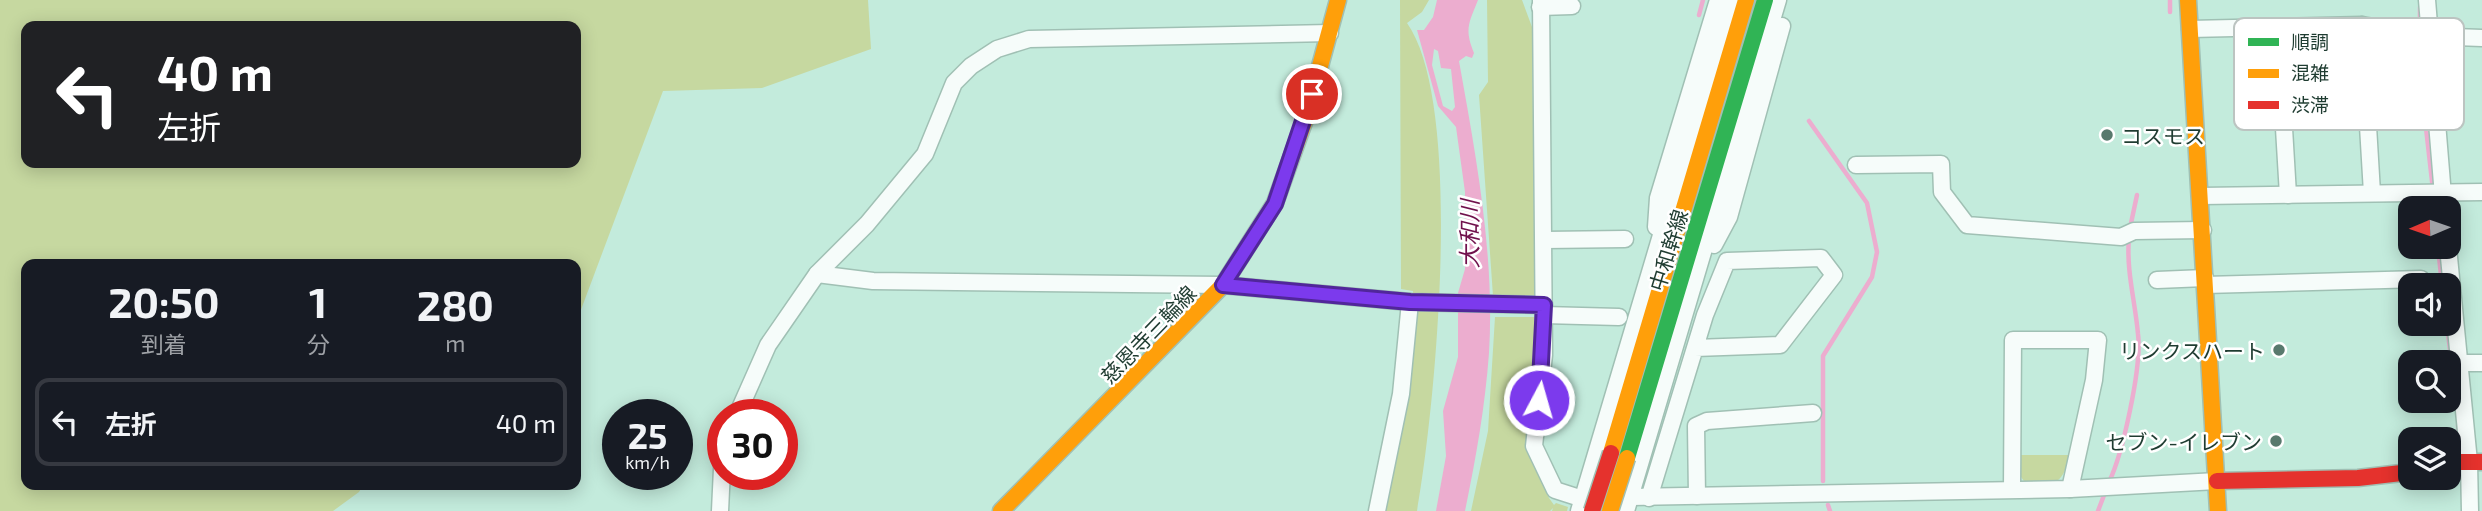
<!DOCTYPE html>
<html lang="ja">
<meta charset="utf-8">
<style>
body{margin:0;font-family:"Exo 2","Noto Sans JP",sans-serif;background:#20242c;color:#f1f3f6;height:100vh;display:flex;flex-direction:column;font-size:26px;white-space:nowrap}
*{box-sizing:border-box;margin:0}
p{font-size:23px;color:#9ea1a6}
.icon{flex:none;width:38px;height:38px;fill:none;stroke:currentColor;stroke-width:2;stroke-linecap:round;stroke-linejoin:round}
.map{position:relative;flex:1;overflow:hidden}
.side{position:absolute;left:21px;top:259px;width:560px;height:231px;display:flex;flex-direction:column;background:#171b24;border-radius:14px;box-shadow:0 4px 18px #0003}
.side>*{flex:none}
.hud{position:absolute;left:21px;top:21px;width:560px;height:147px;border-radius:14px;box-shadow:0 4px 18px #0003;background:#202124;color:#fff;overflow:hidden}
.needle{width:46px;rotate:268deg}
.fabs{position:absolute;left:2398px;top:196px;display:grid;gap:14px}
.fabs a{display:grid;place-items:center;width:63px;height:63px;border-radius:14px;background:#171b24;box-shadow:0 4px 18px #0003;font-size:35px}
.speed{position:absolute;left:602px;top:399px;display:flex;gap:14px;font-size:35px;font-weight:700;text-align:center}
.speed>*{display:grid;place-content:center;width:91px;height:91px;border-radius:50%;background:#171b24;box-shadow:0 4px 18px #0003;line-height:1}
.speed small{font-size:18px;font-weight:400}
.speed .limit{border:10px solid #d22;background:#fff;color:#111}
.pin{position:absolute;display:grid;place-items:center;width:60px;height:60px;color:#fff;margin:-30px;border:4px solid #fff;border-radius:50%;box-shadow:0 2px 7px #0007}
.me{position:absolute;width:77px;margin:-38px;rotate:6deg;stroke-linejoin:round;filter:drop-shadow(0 0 5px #0008)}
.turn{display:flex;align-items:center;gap:24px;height:147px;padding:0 21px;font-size:32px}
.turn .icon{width:91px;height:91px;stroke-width:2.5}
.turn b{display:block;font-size:49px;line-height:60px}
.eta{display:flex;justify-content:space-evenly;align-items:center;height:119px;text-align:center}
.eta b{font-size:42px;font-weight:700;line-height:49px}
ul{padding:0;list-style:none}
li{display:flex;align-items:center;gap:21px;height:88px;margin:0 14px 10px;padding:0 7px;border:4px solid #363941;border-radius:14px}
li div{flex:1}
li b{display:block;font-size:26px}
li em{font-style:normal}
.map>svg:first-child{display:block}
.green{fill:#c6d8a0;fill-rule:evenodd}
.water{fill:#ecadcf;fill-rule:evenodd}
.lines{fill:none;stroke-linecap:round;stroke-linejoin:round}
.stream{stroke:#ecadcf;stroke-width:4.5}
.street-casing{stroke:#a0c0b4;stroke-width:19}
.fast-casing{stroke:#a0c0b4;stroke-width:19}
.slow-casing{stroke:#a0c0b4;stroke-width:19}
.jam-casing{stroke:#a0c0b4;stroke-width:19}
.street{stroke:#f6fcfa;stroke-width:16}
.fast{stroke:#30b455;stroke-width:16}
.slow{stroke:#ff9f0a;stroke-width:16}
.jam{stroke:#e5322d;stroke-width:16}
.slow-bridge-casing{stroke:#a0c0b4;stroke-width:19;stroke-linecap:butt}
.jam-bridge-casing{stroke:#a0c0b4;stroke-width:19;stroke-linecap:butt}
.slow-bridge{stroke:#ff9f0a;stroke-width:16}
.jam-bridge{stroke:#e5322d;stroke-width:16}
.route-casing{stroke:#51269a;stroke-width:18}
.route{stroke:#7c3aed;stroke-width:12}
.poi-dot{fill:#58796d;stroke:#fff;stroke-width:2.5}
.labels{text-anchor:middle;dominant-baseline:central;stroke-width:5;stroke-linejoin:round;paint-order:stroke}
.poi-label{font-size:21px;fill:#1f3c31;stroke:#fff;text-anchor:end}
.street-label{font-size:21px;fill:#1f3c31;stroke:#fff}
.water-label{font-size:23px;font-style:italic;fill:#70114c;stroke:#fff}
.key{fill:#fff;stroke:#bcc4c1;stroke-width:2}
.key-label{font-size:19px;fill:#1f3c31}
</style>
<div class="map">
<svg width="2482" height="511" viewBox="0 0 2482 511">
<rect width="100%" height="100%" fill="#c3ebdc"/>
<g class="green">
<path d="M0,0h868l3,49 -109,39 -99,3 -87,232v-59h-550v221h337l-4,7 -26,19h-333zM576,26v137h-550v-137z"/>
<path d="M1400,0h29l-7,12 -15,11c58,82 28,387 10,488h-33l12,-50 17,-170 -12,-2z"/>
<path d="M1487,0h35l10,27 3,268 -42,1 -14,-201 9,-13z"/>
<path d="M1495,317h40l2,27 -10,104 22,50 5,7 2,-2 12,4 -1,4h-15l1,-3 -3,3h-79l17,-80z"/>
<path d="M2020,455h50c-9,32 -13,28 -44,29l-7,-10z"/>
</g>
<path class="water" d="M1437,0h41c-9,23 -14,29 -4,53l-2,5 -6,-2 -7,5c17,95 36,195 30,292 -4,54 -13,105 -24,158h-29l10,-55 -3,-45 15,-54v-64l7,-24v-77l-9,-65 -18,-21 -21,-76h7l9,-13zM1434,49l4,2 3,17 10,1 4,38 -3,4 -9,-5 -11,-41z"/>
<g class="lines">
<g class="stream">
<path d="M2420,7v23"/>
<path d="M2170,12v-12"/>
<path d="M1699,15l4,-15"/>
<path d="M2421,38l3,72 11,98"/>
<path d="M1809,121l58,82 10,49 -5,25 -49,79v125"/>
<path d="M2130,228l7,-33"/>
<path d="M2438,247l4,38"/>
<path d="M2447,324l7,60"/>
<path d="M2458,425l2,29"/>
<path d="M2109,482c14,-29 33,-116 29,-148 -3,-34 -12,-63 -9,-97"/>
<path d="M1828,505l2,6"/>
<path d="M2098,511l8,-21"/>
</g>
<g class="street-casing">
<g id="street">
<path d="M1541,0l3,355 -10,91 21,44 28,9"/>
<path d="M2427,0l17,208"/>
<path d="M1540,7l32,-1"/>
<path d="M2362,25l10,168"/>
<path d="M2278,28l10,167"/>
<path d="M2190,29l172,-4 67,11 53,2"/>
<path d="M1856,165l85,-1 1,28 25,33 154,12 13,-6 69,-1"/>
<path d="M2201,196l281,-4"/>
<path d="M1656,227l2,-29 60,-198"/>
<path d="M1545,240l80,-1"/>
<path d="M1714,245l15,-28 53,-191"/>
<path d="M2448,247l21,215 1,49"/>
<path d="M817,274l56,7 350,4 187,17 134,3"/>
<path d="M2157,280l48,-2"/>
<path d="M2205,285l216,-6"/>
<path d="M1544,315l75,2"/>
<path d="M2457,363h25"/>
<path d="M737,415l31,-70 49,-71 50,-50 58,-70 29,-71 17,-17 26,-17 32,-10 301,-6"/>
<path d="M2012,489l1,-149h85l-4,40 -24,109"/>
<path d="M1697,496l-1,-70 11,-5 106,-8"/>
<path d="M1631,497l439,-8 147,-8"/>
<path d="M1649,498l56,-183 22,-54 94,-3 13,17 -54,70 -85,3"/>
<path d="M720,511l3,-63"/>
<path d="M1377,511l24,-117 9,-92"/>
<path d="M1579,511l152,-511"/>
<path d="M1626,511l152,-511"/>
</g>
</g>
<g class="fast-casing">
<path id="fast" d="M1627,458l138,-458"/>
</g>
<g class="slow-casing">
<g id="slow">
<path d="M2188,0l30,511"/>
<path d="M1611,453l135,-453"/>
<path d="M1001,511l222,-226 52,-82 32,-89 31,-114"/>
</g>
</g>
<g class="jam-casing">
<g id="jam">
<path d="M2448,462h34"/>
<path d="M2217,481l141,-3 52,-6"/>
</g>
</g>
<use href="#street" class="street"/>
<use href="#fast" class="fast"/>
<use href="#slow" class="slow"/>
<use href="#jam" class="jam"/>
<g class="slow-bridge-casing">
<path id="slow-bridge" d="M1610,511l17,-53"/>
</g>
<g class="jam-bridge-casing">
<path id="jam-bridge" d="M1592,511l19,-58"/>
</g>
<use href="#slow-bridge" class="slow-bridge"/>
<use href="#jam-bridge" class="jam-bridge"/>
</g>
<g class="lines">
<g class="route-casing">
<path id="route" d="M1312,94l-37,110 -52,81 187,17 134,3 -5,95"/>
</g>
<use href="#route" class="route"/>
</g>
<g class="poi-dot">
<circle cx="2107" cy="135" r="7"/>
<circle cx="2279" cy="350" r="7"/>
<circle cx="2276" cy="441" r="7"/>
</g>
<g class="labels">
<g class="poi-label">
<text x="2121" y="135" text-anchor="start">コスモス</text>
<text x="2265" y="350">リンクスハート</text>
<text x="2262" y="441">セブン-イレブン</text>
</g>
<g class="street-label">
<text transform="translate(1668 250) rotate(-73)">中和幹線</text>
<text transform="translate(1148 334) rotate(-46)">慈恩寺三輪線</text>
</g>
<g class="water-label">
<text transform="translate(1469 234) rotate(-90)">大和川</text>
</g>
</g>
<rect x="2234" y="18" width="230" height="112" rx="10" class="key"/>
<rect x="2248" y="38" width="31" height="8" fill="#30b455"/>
<rect x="2248" y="69" width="31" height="9" fill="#ff9f0a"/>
<rect x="2248" y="101" width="31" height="8" fill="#e5322d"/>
<g class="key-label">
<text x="2291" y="49">順調</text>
<text x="2291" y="80">混雑</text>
<text x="2291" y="112">渋滞</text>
</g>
</svg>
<div class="fabs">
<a><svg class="needle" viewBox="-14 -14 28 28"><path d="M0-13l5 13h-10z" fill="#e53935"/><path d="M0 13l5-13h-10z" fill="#9ea1a6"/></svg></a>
<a><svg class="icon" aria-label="sound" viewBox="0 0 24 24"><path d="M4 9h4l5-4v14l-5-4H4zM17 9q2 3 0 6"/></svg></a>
<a><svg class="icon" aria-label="search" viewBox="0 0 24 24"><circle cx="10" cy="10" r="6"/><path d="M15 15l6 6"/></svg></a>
<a><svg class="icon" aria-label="layers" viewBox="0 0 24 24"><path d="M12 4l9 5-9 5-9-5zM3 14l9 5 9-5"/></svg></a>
</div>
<div class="speed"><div>25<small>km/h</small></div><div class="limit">30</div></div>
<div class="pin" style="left:1312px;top:94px;background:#d93025"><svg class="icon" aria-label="arrive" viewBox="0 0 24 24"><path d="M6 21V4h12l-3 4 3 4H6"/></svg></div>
<svg class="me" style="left:1539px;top:400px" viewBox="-20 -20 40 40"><circle r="17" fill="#7c3aed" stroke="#fff" stroke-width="3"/><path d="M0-11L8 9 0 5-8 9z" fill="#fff"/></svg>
<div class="hud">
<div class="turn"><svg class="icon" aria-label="left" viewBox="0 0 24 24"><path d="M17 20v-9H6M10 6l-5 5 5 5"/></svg><div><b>40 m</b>左折</div></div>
</div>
<section class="side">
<div class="eta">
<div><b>20:50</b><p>到着</p></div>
<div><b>1</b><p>分</p></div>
<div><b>280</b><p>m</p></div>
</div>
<ul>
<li><svg class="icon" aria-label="left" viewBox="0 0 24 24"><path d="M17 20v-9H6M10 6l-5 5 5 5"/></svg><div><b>左折</b></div><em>40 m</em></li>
</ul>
</section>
</div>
